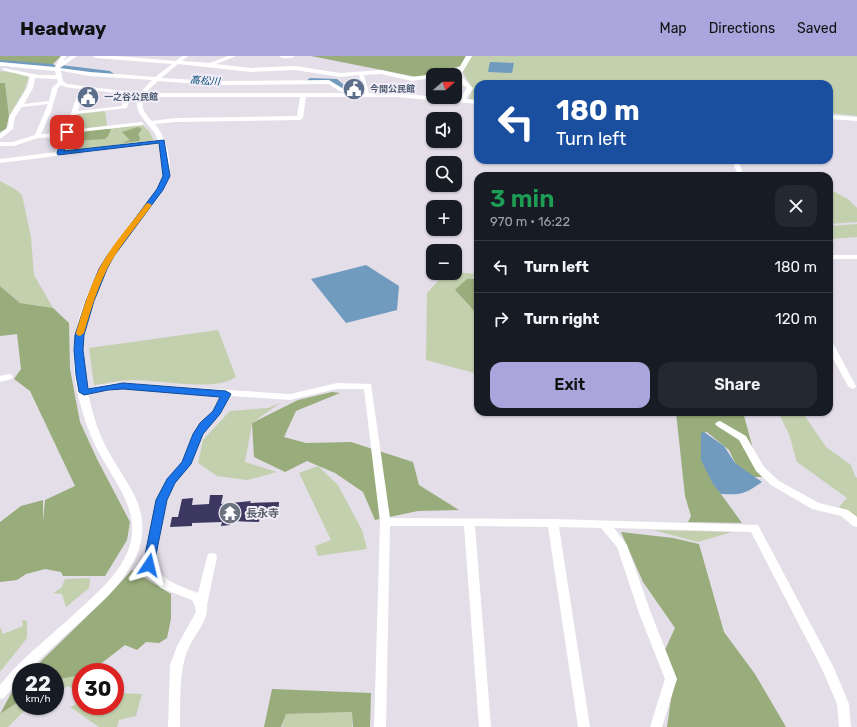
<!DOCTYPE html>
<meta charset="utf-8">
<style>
body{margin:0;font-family:Rubik,"Noto Sans JP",sans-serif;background:#242831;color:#f1f3f6;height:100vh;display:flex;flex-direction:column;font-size:15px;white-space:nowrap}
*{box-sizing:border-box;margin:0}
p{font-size:13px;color:#9ea1a6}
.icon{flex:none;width:22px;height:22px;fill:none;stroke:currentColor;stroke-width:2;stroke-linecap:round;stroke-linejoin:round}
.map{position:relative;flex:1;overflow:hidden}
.drawer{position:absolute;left:474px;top:116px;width:359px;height:244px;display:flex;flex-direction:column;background:#171b24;border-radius:12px;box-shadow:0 1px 3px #0004}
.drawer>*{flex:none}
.guide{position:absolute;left:474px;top:24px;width:359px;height:84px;border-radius:12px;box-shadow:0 1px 3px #0004;background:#1a4fa0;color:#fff;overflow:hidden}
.needle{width:26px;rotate:70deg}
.buttons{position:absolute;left:426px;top:12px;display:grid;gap:8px}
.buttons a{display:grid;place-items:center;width:36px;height:36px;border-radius:8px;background:#171b24;box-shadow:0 1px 3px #0004;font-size:20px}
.speed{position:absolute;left:12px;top:607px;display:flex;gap:8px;font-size:20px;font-weight:700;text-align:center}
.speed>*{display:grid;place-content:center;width:52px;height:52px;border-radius:50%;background:#171b24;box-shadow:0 1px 3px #0004;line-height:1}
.speed small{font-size:10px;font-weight:400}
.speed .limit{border:6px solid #d22;background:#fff;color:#111}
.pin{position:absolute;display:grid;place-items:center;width:34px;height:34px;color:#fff;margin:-17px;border-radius:8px;box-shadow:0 2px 6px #0006}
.me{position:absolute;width:44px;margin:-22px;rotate:10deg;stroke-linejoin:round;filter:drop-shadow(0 0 3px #0008)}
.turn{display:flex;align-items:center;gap:14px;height:84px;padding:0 16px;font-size:18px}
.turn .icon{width:52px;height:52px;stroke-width:2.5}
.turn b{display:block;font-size:28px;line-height:34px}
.round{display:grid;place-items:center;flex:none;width:42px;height:42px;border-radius:12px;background:#242831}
.head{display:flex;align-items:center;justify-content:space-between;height:68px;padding:0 16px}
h1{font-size:24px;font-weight:600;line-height:30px;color:#1e9e55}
.cta{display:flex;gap:8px;margin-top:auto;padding:8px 16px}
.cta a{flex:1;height:46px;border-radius:12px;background:#aaa6dd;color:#111;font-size:16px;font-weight:600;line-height:46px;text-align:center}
.cta a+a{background:#242831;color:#f1f3f6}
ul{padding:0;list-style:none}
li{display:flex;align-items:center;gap:12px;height:52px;padding:0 16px;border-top:1px solid #363941}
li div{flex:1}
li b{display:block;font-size:15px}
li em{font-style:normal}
header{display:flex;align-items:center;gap:24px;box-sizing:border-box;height:56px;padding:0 20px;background:#aaa6dd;color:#111}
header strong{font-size:19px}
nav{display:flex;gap:22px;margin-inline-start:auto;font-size:14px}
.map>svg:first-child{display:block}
.green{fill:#c3d0ae}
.forest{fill:#99ac7b}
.water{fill:#709abe}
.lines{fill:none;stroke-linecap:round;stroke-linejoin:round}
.river{fill:#709abe;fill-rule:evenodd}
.building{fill:#3c3862}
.minor{fill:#fff;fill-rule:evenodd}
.route{fill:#1a73e8;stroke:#114b97}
.slow{fill:#f59e0b}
.labels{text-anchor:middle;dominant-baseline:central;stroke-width:4;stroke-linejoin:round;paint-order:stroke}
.far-service-label{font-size:9px;font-weight:bold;fill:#4e5e75;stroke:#f1ecf5;text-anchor:start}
.far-water-label{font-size:10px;font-style:italic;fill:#004d7b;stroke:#f1ecf5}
.worship-label{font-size:11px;font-weight:bold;fill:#5b616d;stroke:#f1ecf5;text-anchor:start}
</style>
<header>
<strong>Headway</strong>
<nav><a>Map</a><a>Directions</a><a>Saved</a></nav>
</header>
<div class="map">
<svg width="857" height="671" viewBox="0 0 857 671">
<rect width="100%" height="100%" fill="#e3dee8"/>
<g class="green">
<path d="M472,0h385v60l-28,-3v-29h-351v17l-9,-2 4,-10 -11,-18z"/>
<path d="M0,15l29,4 -4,14 -16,27 -4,-33h-5z"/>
<path d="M105,55l2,15 -33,4 4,-16z"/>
<path d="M142,69l7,6 5,10 -90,11 7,-19z"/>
<path d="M0,125l15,8 7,6 9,42 3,38 19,33 -33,-5 -20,-17z"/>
<path d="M829,133l19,10 9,9v14l-28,2z"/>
<path d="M857,168v13l-28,2v-13z"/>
<path d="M455,216l23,2 -19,12 19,32v56l-52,-14 1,-67 18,-20z"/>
<path d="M218,274l18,47c-22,15 -76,3 -102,3 -13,0 -27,3 -40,5l-5,-37z"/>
<path d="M280,347l-28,20 -7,39 32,10 -30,8 -30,-4 -19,-13 5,-23 27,-29 38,-3z"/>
<path d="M778,356h24l24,35 25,18 4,11 2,2v41l-18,-12 8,-9 -50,-36 -8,-28z"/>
<path d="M318,410l20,19 24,45 5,19 -49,7 -3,-10 16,-6 -32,-67z"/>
<path d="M653,474l79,2 -34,10z"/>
<path d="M90,522l-1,10 -23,19 -4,-13 -9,-1 8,-5 4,-9z"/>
<path d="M22,564l5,1v17l-27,34v-45l3,7 20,-8z"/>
<path d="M81,619v19l-13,-8 -13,7v-13z"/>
<path d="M115,637l27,1 -6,22 -17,4 -2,7h-18l-29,-20 11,-5v4h34z"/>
<path d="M21,644v6h12l-9,5 -16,16h-8v-13z"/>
<path d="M353,656l-1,15h-70l3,-13z"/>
</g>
<g class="forest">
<path d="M0,0h61l-9,9 -52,-4z"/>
<path d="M311,0h155l-6,10 -38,12z"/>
<path d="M0,27h5l4,33 -3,13 -6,3z"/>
<path d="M138,71l4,2 -4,5 2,4 -1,3 -18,2 9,-3 -8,-8z"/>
<path d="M104,73h7l-3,7 -3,3 -32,2v-4l1,-4z"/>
<path d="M478,222v39l-8,-11 -15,-16 12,-11z"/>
<path d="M0,230l20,17 33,5 16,15 1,46 10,53 17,37 33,63 -3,18 -22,36h-42l-2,-4 -16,-3 -19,5 -9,6 -17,2v-60l21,-16 22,-6v21l2,-21 30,-14 -45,-95 -16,-12 7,-10 -4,-35 -17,2z"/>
<path d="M332,336l8,1 -44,18 -12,26 22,6 45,-1 62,20 6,23 40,25 -41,1 -43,9 -12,-28 -28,-19 -28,-12 -22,11 -31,-15 -2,-34 46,-23z"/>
<path d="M676,356h67l14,52 11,13h-17l-11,-4 -11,-23 -22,-18 -5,1 11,50 29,40 -54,-1 3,-6 -6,-20z"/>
<path d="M621,476l52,6 26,6 25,88 31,42 31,53h-119l7,-49 -10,-26 11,-24 -32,-46z"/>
<path d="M132,514l39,24v25l-4,19 -8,5 -13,-1 -9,8 -12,-5 -35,27h-9v3l-26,5v-8h-25l78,-76z"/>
<path d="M21,624v20l-21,14 15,-28z"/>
<path d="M272,633l99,4 -1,34h-17l-1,-15 -66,2 -5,13h-17z"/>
</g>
<g class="water">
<path d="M490,6l24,1 -2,10 -24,-1z"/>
<path d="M366,209l33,21 -2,24 -51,13 -35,-44z"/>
<path d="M704,376l20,14 11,17 27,19c-17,12 -20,13 -41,12l-8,-10 -12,-24v-27z"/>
</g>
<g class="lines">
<g class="river">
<path d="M0,4l53,4 4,3 4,-2 49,6 4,3 -4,3 -49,-6 -4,-3 -4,2 -53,-4z"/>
<path d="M310,22l27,1 15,13 -2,2h-6l-12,-10 -25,-1 -1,-2z"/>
</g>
</g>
<path class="building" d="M210,439h13l-2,9 30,-3 -1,2 29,-1 -1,14 -18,1 -1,5 -28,-1 -1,4 -9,1 1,-4 -30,1v3l-22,1 2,-10h6l4,-18 11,-1 -1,7 17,-1z"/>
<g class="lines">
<g class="minor">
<path d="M61,0h6l-4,5 8,-5h6l-17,12 30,4 65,5 17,-13 -76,-6 -3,-2h23l60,5 6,-5h6l-6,5 28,2 18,-7h8l-20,8 35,4 44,-2 45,7 41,-3 31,7 21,-3 27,-7 6,-11h6l-10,17 1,5 10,10 -7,11 12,1v4l-82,-7h-90l-3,21 -3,2 -125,2 -20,2c11,12 19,42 13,57 -7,18 -23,32 -34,47 -37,50 -60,97 -47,161l21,-5 15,-1 167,11 47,-11 34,1 19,134 163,1 205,6 76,143 15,36 2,23h-12l-2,-23 -15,-35 -71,-137 -137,-4 13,17 24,68 26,66 -15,48h-12l15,-48 -26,-66 -22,-66 -16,-19 -42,-1 31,200h-12l-30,-200 -73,-1 16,201h-12l-15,-201h-74l-4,201h-12l6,-205 -16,-133h-27l-47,11 -60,-4 -10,18 -18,21 -11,28 -16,20 -8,17 -12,65c8,17 26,21 43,28l9,-36 1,-3 4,-1 4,1 1,3 -10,48c2,15 -12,29 -18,42 -11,24 -8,54 -9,80h-12l2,-62 7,-19 19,-34 -1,-6 -3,-6 -31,-12 -11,-10 -7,-13 14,-65 10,-21 15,-17 11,-28 20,-23 8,-16 -98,-6 -15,1 -20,4c5,21 11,42 22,60 8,15 19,29 26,45 23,52 -20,91 -56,123 -18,16 -36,33 -53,50h-6v6l-17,20 -4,1v-14l11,-13c18,-19 39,-36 59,-54 21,-20 47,-40 58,-67 16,-42 -18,-73 -34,-108 -13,-29 -23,-67 -20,-99 5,-47 32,-88 59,-124 10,-13 26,-27 30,-43 2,-11 -1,-24 -4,-34l-159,20v-4l57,-7 6,-15 -25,1 -24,8h-14v-4h13l22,-7 13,-31 -26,3 -7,10 -2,12 -13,10v-5l8,-7 1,-10 18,-29 3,-11 -27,-7v-2l36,7h17l-1,-4 -55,-5v-4l55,5zM178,8l73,8 44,-2 45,7 19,-2 5,18h-14l-21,-13 -115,1 -53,-3zM61,15l29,5 62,4 -12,13 -73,-9 -4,-3zM458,15c-4,8 4,12 9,17l-7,11 -64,-6h-27l-5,-18 17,-1 31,7 21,-3v-3h8zM35,22l22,1 1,3 -6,6 -3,13 -25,3 9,-16zM158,25l56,4 114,-1 15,9h-198zM61,29l4,2 22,3 -10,6 -13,37 -23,1 10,-22 7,-24zM94,34l34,5 -5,6 -1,5 -44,5 4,-14zM134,40h4c-7,18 15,29 20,44l-94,11 6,-18 73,-8v-2l-2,-1 -70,8 5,-16 51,-6 2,-7zM144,41h156l-3,19 -122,2 -23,3c-7,-7 -12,-14 -8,-24z"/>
<path d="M279,0h16c-4,3 -12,3 -16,0z"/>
<path d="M829,59l28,2v4l-28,-2z"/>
<path d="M732,104h6l6,16h-6z"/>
<rect x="829" y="199" width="28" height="4"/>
<path d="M829,284l4,3 23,43 -1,2 -3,1 -4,-3 -19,-35z"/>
<path d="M9,318l3,1 1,2 -1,2 -12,3v-6z"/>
<path d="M720,365l26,15 18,31 15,14 40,22 29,7 9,7v10l-4,-1 -12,-10 -29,-7 -41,-24 -15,-14 -17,-31 -22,-14 -2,-2 2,-2z"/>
</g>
</g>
<path class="route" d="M67,74l3,2 -6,19 100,-11 6,36 -7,14 -49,66 -7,13 -13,32 -10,34 -1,15 5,39 35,-6 103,8 5,3 -11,20 -17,20 -12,30 -16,19 -8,17 -13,65 -1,3 -4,1 -4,-1 -2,-3 13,-65 11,-21 15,-17 11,-28 7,-11 13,-12 7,-14 -97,-8 -15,1 -24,5 -5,-3 -3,-17 -2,-25 1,-15 11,-34 13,-32 8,-13 50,-67 6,-13 -4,-33 -101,12 -1,-2 7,-21z"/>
<path class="slow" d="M148,147l4,2c-15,21 -33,41 -45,64 -10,20 -17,43 -23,64l-4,3 -3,-1 -1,-2c6,-21 13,-44 23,-64 12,-23 31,-44 47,-65z"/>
<defs>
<g id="civic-disc" transform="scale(1.15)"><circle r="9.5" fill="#5c6f8a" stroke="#f1ecf5"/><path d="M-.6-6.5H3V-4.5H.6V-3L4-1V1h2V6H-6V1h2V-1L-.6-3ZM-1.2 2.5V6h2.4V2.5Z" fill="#fff"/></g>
<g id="temple-disc" transform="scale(1.15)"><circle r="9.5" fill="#6b7280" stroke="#f1ecf5"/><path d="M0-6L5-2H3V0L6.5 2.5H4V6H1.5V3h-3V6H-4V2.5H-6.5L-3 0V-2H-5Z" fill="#fff"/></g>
</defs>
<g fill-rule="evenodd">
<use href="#civic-disc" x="354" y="33"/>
<use href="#civic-disc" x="88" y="41"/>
<use href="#temple-disc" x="230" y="457"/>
</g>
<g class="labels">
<g class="far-service-label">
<text x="370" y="33">今間公民館</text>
<text x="104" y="41">一之谷公民館</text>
</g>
<g class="far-water-label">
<text transform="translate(205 25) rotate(4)">高松川</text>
</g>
<g class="worship-label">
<text x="246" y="457">長永寺</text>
</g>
</g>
</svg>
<div class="buttons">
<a><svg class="needle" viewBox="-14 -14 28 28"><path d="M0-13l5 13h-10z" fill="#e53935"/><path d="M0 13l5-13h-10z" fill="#9ea1a6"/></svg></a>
<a><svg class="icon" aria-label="sound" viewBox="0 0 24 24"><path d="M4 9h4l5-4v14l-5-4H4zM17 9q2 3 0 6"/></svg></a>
<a><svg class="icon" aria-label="search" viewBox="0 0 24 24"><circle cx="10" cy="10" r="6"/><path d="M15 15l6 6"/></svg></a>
<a>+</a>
<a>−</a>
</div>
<div class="speed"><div>22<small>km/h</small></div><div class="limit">30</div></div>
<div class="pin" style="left:67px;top:76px;background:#d93025"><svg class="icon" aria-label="arrive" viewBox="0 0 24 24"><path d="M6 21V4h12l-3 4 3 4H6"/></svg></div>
<svg class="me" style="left:149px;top:509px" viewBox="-20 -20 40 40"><path d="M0-17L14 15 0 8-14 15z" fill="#1a73e8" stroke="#fff" stroke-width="4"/></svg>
<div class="guide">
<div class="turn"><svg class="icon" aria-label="left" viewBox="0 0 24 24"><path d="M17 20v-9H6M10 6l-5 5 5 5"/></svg><div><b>180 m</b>Turn left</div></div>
</div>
<section class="drawer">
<div class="head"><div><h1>3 min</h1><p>970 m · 16:22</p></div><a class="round"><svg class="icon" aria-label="close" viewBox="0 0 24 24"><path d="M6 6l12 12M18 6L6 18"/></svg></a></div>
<ul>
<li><svg class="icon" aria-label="left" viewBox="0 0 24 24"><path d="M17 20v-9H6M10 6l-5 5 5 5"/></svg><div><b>Turn left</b></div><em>180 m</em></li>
<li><svg class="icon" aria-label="right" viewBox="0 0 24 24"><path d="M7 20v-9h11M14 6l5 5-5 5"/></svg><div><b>Turn right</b></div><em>120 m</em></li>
</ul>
<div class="cta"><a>Exit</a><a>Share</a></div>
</section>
</div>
